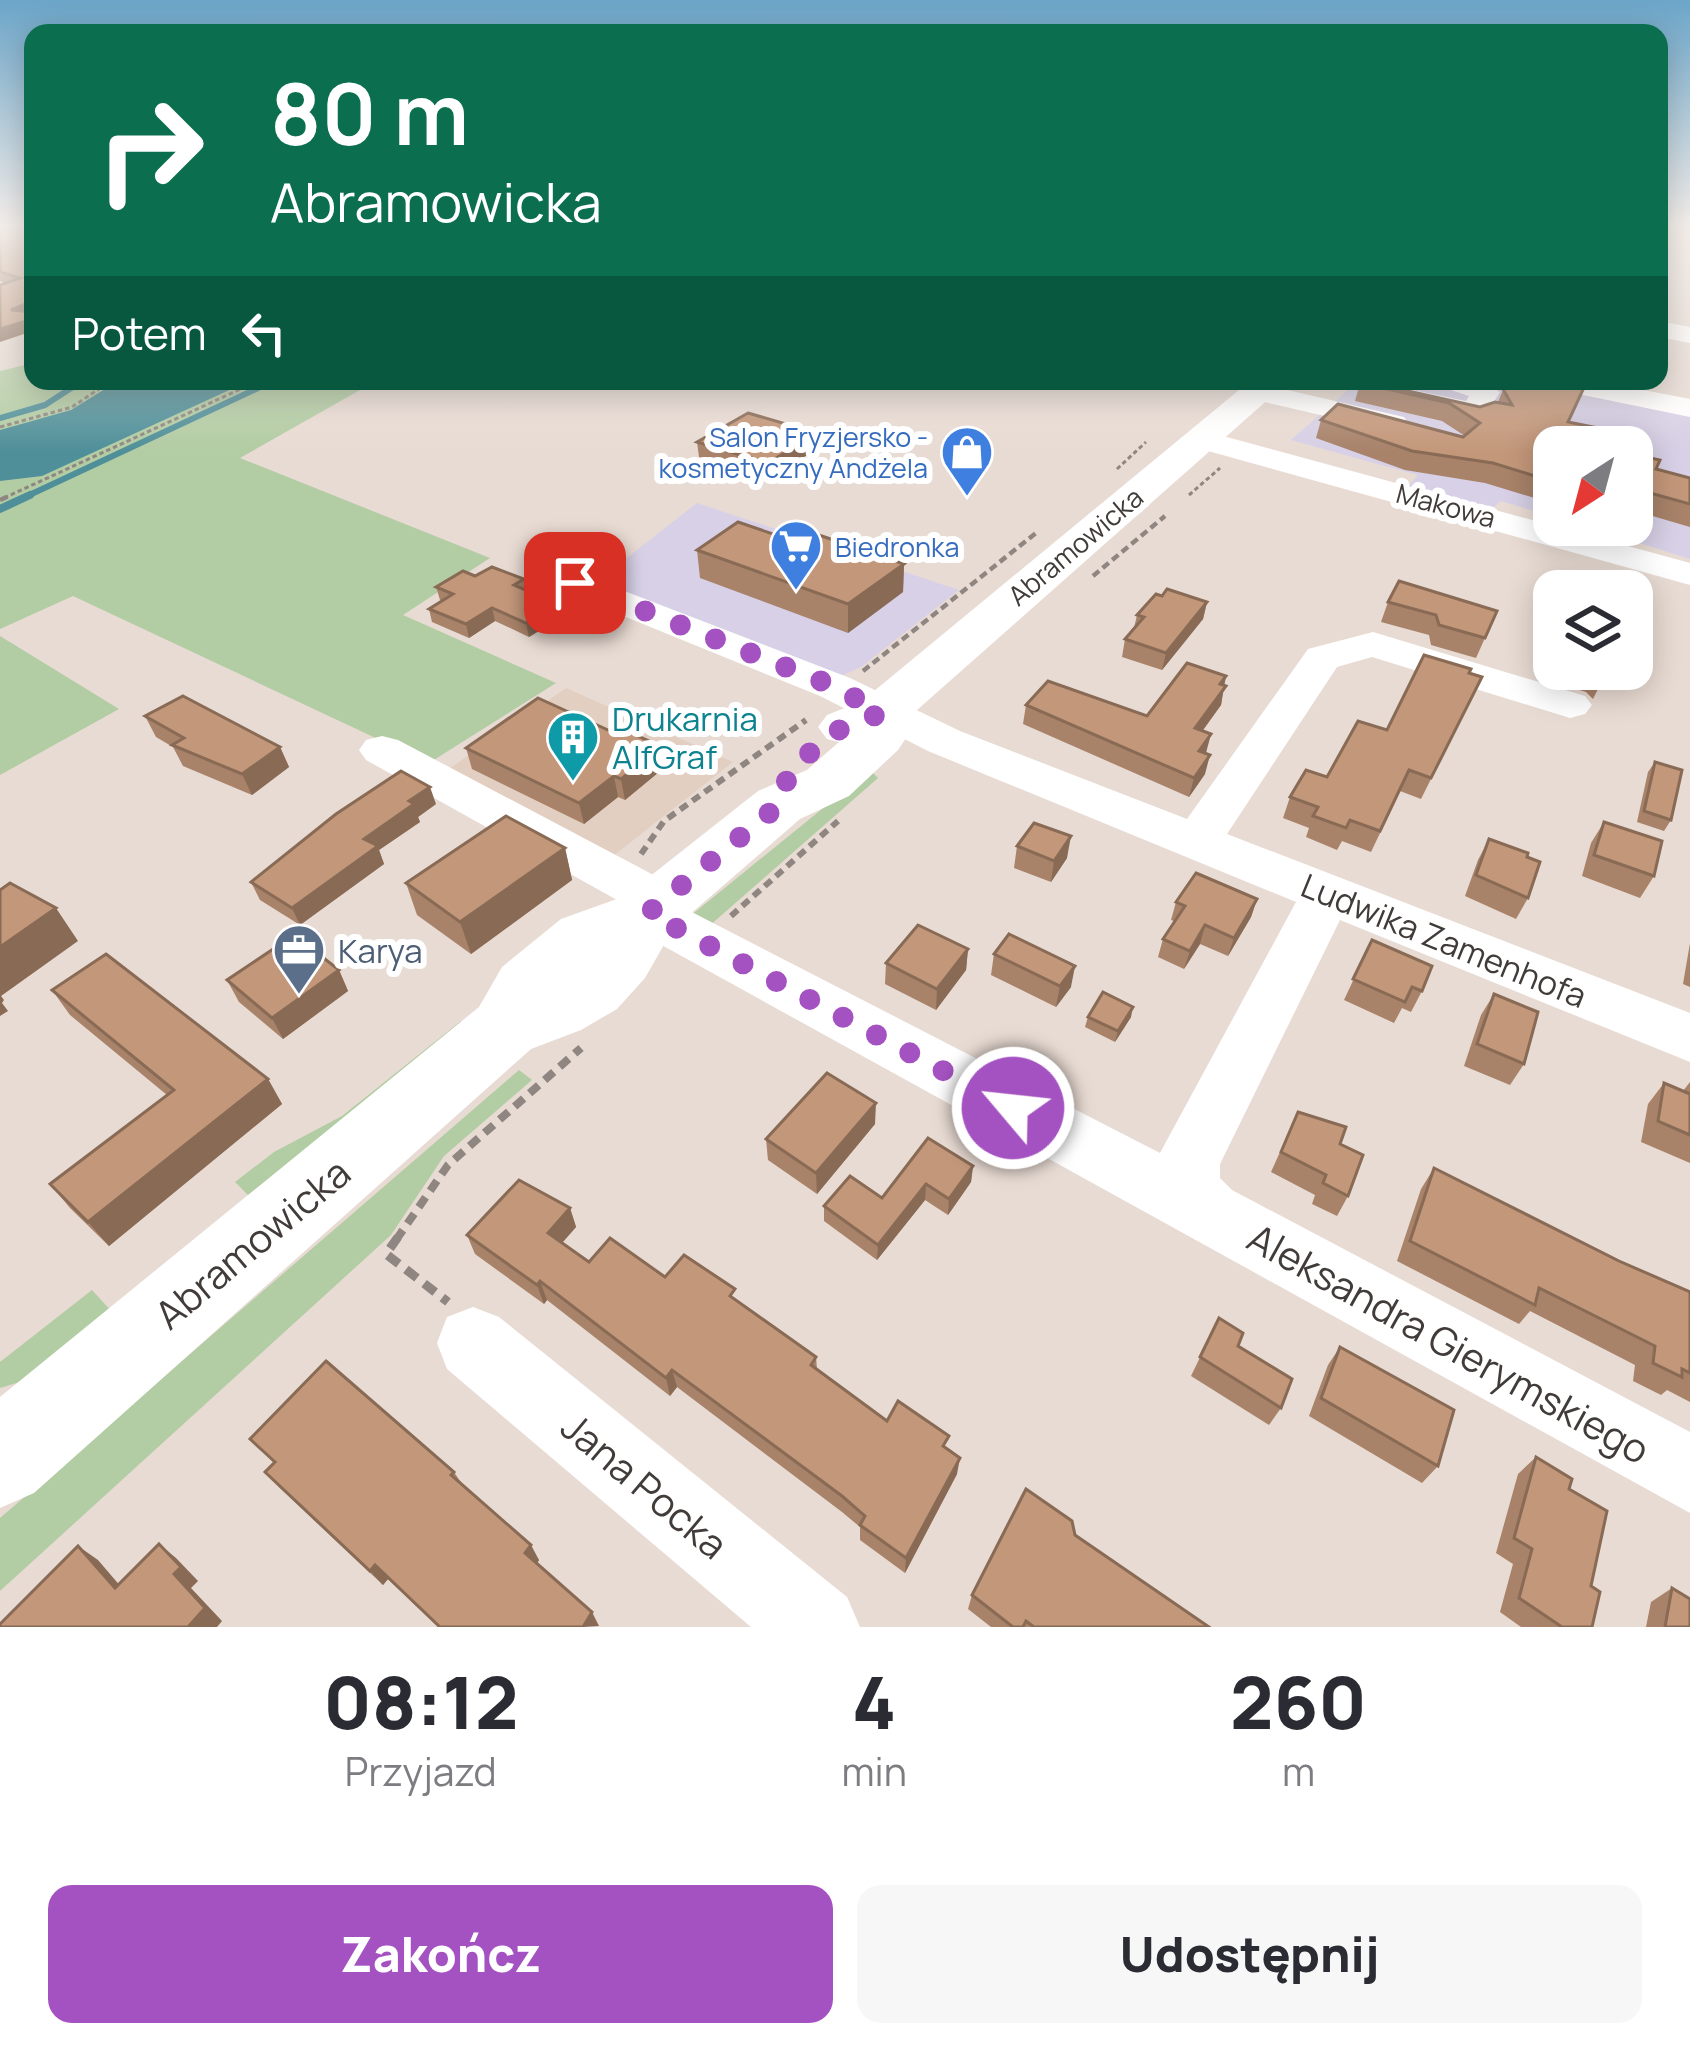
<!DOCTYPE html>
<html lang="pl">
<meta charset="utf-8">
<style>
body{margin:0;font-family:Manrope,sans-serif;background:#f7f7f7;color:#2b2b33;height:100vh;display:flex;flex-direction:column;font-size:45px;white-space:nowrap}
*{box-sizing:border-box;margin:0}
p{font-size:39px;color:#7c7c81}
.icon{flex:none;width:66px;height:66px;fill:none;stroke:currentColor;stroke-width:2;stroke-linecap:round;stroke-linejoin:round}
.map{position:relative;height:1627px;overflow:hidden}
.panel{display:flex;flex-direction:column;background:#fff;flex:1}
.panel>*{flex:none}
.top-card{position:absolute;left:24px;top:24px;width:1644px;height:366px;border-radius:24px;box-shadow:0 6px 30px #0003;background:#0b6e4f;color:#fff;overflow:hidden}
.needle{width:78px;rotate:216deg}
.tools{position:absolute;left:1533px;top:426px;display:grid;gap:24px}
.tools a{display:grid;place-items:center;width:120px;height:120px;border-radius:24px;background:#fff;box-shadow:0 6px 30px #0003;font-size:60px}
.pin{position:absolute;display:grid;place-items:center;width:102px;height:102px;color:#fff;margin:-51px;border-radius:24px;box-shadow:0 6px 18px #0006}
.me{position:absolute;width:132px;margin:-66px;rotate:298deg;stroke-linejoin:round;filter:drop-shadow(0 0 9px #0008)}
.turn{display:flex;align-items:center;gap:42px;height:252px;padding:0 48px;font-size:54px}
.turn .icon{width:156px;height:156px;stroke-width:2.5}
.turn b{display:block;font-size:84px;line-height:102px}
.then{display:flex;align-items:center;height:114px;padding:0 48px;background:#0003;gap:24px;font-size:45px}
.eta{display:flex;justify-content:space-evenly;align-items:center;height:204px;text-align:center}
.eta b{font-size:72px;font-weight:800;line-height:84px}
.primary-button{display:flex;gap:24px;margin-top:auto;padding:24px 48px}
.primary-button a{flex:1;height:138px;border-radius:24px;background:#a452c1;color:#fff;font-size:48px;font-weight:800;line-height:138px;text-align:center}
.primary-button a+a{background:#f7f7f7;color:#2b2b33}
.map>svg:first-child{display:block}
.commercial{fill:#d7d0e6}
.built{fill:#e2cfc2}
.green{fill:#b2cca3}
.water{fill:#4f8f99}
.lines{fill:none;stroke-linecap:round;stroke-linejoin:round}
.stream-far1{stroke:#4f8f99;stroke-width:6}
.stream{stroke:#4f8f99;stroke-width:8}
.path-far4{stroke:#8f8681;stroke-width:3;stroke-dasharray:4.5 3;stroke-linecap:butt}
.path-far3{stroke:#8f8681;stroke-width:4.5;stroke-dasharray:8 4.5;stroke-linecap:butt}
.path-far2{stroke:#8f8681;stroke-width:6;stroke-dasharray:9 6;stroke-linecap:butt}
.path-far1{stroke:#8f8681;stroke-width:8;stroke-dasharray:12 8;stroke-linecap:butt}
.path{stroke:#8f8681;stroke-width:9;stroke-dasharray:14 9;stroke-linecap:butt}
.minor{fill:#fff;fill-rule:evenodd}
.major{fill:#fff;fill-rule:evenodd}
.wall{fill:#a88269}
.shaded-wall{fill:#886a55}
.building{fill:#c3977a;stroke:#886a55;stroke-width:3}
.route{stroke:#a452c1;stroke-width:21;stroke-dasharray:0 37.8}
.labels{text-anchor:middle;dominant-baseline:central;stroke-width:12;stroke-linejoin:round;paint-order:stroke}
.far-shop-label{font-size:27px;fill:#366cbe;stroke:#fff;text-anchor:end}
.far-street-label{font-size:27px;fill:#413c39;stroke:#fff}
.culture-label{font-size:33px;fill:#0d838f;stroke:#fff;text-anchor:start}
.street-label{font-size:33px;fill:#413c39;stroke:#fff}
.service-label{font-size:33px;fill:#4e5e75;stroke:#fff;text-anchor:start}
.near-street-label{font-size:39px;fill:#413c39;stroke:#fff}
</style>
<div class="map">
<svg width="1690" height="1627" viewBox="0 0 1690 1627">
<rect width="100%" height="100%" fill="#e8dbd3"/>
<g class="commercial">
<path d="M1358,381h175l157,33v145l-108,-34h50v-78h-78v70l-53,-16 -12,10 -83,-22 12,-14 -127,-35z"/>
<path d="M697,503l262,87 -98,77 -23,10 -242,-95z"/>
</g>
<path class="built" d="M566,688l167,74 -125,98 -168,-85z"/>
<g class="green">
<path d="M33,363v18h343l-136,77 250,100 -87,57 153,68 -127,80 -356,-167 -73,33v-258z"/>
<path d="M0,636l119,73 -119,66z"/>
<path d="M870,770l8,8 -178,156 -16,-13z"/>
<path d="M461,1021l-2,7 -207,171 -17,-17 39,-30 68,-36z"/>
<path d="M519,1070l13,10 -88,76 -53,79 -391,356v-73z"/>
<path d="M92,1290l22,24 -78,63 -36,11v-26z"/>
</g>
<path class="water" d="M118,381h131l-207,95 -42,5v-51l71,-20z"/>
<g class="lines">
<g class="stream-far1">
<path d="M0,418l45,-13 37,-24"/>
<path d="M23,498l250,-117"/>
</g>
<path class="stream" d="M0,509l30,-14"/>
<g class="path-far4">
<path d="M0,427l72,-20 39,-26"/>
<path d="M1117,469l29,-27"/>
<path d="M1189,495l31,-27"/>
<path d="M4,498l254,-117"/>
</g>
<g class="path-far3">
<path d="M0,500l11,-5"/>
<path d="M1093,576l72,-60"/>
<path d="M863,671l173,-138"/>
</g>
<g class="path-far2">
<path d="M641,854l23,-33 142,-101"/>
<path d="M731,916l107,-95"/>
</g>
<path class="path-far1" d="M396,1240l52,-75 133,-117"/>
<path class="path" d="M398,1237l-12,17 62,48"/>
<g class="minor">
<path d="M1659,321l31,6v16l-31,-6z"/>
<path d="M1380,381h28l-5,7 63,13 3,-5 -27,-9 -4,-6h43l19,11 -16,26 -10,3 -98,-22 -4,-6z"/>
<path d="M1540,381h57l93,18v18l-136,-28z"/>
<path d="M1257,383l147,34 4,6 -15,9 -146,-34 -4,-6 4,-6z"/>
<path d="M1201,430l489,133v22l-500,-139 -4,-7z"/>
<path d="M575,572l275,106 110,53 227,88 121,-170 65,-17 212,64 7,9 -7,9 -15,4 -198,-61 -35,10 -110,167 463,179v49l-350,-142 -120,244v14l12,12 458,242v81l-1061,-586 -7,-14 4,-8 -260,-145 -7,-10 7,-10 16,-4 16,4 282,149 8,13 -4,6 476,245 136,-251 -368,-151 -108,-55 -258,-105 -6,-8 6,-8z"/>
<path d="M473,1307l26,10 348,280 13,30h-109l-304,-258 -10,-26 10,-26z"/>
</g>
<path class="major" d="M1250,381h39l-381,337 -2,20 -8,12 -49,46 -49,23 -127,110 -28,49 -28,31 -36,21 -50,19 -497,444 -34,15v-111l479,-390 23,-40 59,-48 64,-23 133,-105 49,-21 32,-28 -12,-3 -9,-12 9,-12 35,-14z"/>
</g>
<g class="wall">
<path d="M0,225h33v106l-27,-48 -6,-2z"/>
<path d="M1489,381h98l-33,66v57l-69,-21 -80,-13 -89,-32 5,-18 142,17 2,-1 -23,-15 -87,-20 5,-18 21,2 99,22 18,-5 5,-12z"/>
<path d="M697,442l120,7 -48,29 -70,-21z"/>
<path d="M1632,454l24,15 34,9v49l-58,-17z"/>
<path d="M799,543l105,21 -1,28 -55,41 -148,-55 -3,-28z"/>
<path d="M475,576l49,3 2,11 34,28 -31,19 -34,-16 -26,17 -37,-16 -3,-13 13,-8 -2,-1 -4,-13z"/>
<path d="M1162,596l45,6 -4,17 -41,51 -40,-13 3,-18 9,-11 3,-13z"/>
<path d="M1388,602l109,9 -21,47 -45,-13 -2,-10 -48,-13z"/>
<path d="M1554,650v19h54l-15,30 -7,-7 -45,-14z"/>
<path d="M1469,673l13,4 -61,122 -21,-8 -29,61 -29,-11 -5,9 -31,-13 3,-9 -26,-10 7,-21 37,-20 60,-47z"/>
<path d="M1224,685l-3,20 -19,26 4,23 -1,20 -16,23 -166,-73 3,-19 121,11z"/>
<path d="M145,716l135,31 9,20 -37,28 -69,-29 -10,-19 -17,-10z"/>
<path d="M619,735l43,12 3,20 -40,33 -7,-3 -34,27 -112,-55 -6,-21z"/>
<path d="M1655,762l16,58 -7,11 -27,-9 11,-50z"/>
<path d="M436,804l-18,13 2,5 -41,28 5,14 -84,61 -40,-25 -9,-18z"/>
<path d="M1604,822l50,54 -14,22 -58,-22 9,-33z"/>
<path d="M1489,839l39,59 -12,21 -51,-23 13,-36z"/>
<path d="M1017,846l50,12 -16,24 -37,-14z"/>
<path d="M565,848l7,32 -101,74 -54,-39 -11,-32z"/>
<path d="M1257,899l-6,18 -23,39 -28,-12 -16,25 -26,-12 5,-18 11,-18 -3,-1 5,-18z"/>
<path d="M1372,940l50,51 -11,21 -9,-4 -8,15 -50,-23z"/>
<path d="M1690,943v44l-7,-3z"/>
<path d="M968,949l-2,21 -30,40 -51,-26 1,-21z"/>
<path d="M994,954l77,33 -15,20 -65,-32z"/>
<path d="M339,970l9,21 -65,48 -44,-37 -12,-22z"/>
<path d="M52,990l216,89 14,25 -173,142 -39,-38 -20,-24 117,-89 -97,-80z"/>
<path d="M1494,994l30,70 -14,21 -46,-19 17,-51z"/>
<path d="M1088,1017h43l-16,25 -30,-15z"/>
<path d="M1690,1082v81l-49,-21 7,-38 16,-21 19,8z"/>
<path d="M1298,1112l42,32 8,52 -11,20 -25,-12 3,-9 -44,-23z"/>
<path d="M875,1124l-58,70 -49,-34 -2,-21z"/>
<path d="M973,1166l-2,16 -23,33 -23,-15 -48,60 -53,-39v-15l58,-8z"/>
<path d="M1434,1168l185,93 71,31v110l-23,-12 -6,5 -28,-14 2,-16 -105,-54 -11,13 -122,-63 24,-72z"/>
<path d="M570,1208l6,19 -14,16 27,19 76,15 72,24 79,56 1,12 70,52 60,28 10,25 -52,99 -45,-33v-13l-18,-15 -165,-125 -7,9 -123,-96 -3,4 -69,-50 -8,-19z"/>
<path d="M1219,1318l62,90 -12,17 -78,-49z"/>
<path d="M1340,1347l98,119 -16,17 -113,-67 19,-51z"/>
<path d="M250,1439l204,33 8,12 77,76 -2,3 62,63 -161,1 -50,-48 -5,6 -103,-97 -15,-16 9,-9z"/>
<path d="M1536,1457l33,32 22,97 1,41h-71l-21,-15 13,-48 -17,-11 22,-79z"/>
<path d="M1075,1535l134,92h-218l-23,-18 4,-14z"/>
<path d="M1672,1588l18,39h-44l5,-25z"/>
</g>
<g class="shaded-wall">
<path d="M33,301v12l-22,-3z"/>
<path d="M33,319v12l-33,11v-13z"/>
<path d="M817,433v16l-48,29 -1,-15z"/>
<path d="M904,564l-1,28 -55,41v-29z"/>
<path d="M1207,602l-4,17 -41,51 4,-17z"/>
<path d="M558,604l2,14 -31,19 -3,-14z"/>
<path d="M492,608l3,13 -26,17 -3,-14z"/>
<path d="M1226,676l-5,29 -30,42 4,-19z"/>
<path d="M1211,734l-5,19 -7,-2z"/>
<path d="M280,747l9,20 -37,28 -10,-21z"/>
<path d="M662,747l3,20 -40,33 -4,-21z"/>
<path d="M1210,755l-5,19 -16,23 5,-19z"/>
<path d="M614,776l4,21 -34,27 -5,-21z"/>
<path d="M430,787l6,17 -18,13 2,5 -41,28 5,14 -84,61 -8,-17 72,-69 45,-38z"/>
<path d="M1071,836l-4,22 -16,24 3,-21z"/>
<path d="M565,848l7,32 -101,74 -11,-32z"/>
<path d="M1257,899l-6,18 -23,39 6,-18z"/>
<path d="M56,908l22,33 -77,55 3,4 -2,3 6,8 -8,5v-69z"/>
<path d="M1205,925l-5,19 -16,25 6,-18z"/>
<path d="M968,949l-2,21 -30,40 1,-21z"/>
<path d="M1075,966l-4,21 -15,20 4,-21z"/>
<path d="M339,970l9,21 -65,48 -11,-21z"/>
<path d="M1133,1007l-2,10 -16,25 3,-11z"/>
<path d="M268,1079l14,25 -173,142 -21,-24z"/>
<path d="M876,1103l-1,21 -58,70 -1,-21z"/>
<path d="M973,1166l-2,16 -23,33 1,-16z"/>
<path d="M926,1184l-1,16 -48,60 1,-15z"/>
<path d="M570,1208l6,19 -22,25 -6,-19z"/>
<path d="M540,1281l7,19 -3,4 -7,-19z"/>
<path d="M672,1370l5,17 -7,9 -4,-18z"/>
<path d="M960,1458l-3,16 -52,99 1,-15z"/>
<path d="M159,1544l17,14 22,23 -7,7 31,33 -5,6h-29l-14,-53z"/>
<path d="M531,1545l8,15 -5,8 -9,-15z"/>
<path d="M78,1546l20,14 36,42 -19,-14z"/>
<path d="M375,1565l13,14 -5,6 -13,-14z"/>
<path d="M592,1612l7,14 -16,1z"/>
</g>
<g class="building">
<path d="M0,225h33v76l-22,9 22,2v7l-33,10v-44l20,-7 -20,-6z"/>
<path d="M1362,381h11l8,4 99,22 15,-5 17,3 -9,-16 4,-8h80l-19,41 50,10 -4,15h-60v35l-61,-19 -81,-12 -91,-31 17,-16 125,33 17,-14 -31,-20 -89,-20z"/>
<path d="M748,413l69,20 -49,30 -71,-21z"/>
<path d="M1632,454l28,6 -4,9 34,9v26l-58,-16z"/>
<path d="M738,522l61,21 14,-10 91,31 -56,40 -151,-54z"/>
<path d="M492,567l32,12 -10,6 44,19 -32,19 -34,-15 -26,16 -37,-15 24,-15 -17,-7 27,-16 12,5z"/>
<path d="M1399,581l98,30 -12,27 -46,-13 -3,-10 -48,-13z"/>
<path d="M1167,589l40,13 -41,51 -41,-14 19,-22 -7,-2 19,-21 6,2z"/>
<path d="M1424,655l47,14 -2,4 13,4 -51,101 -22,-8 -29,61 -30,-11 -4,8 -33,-12 5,-9 -28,-10 16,-27 21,7 31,-56 29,9z"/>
<path d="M1187,663l39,13 -6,8 6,2 -31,42 16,6 -12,17 11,4 -16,23 -168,-73 22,-24 99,35z"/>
<path d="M1589,669h19l-4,10 -7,-8z"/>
<path d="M183,696l97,51 -38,27 -70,-29 12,-7 -39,-22z"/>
<path d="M538,698l81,37 6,-5 37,17 -41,32 -7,-3 -35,27 -113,-55z"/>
<path d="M1655,762l27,8 -11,50 -27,-9z"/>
<path d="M401,771l29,16 -21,14 5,3 -50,35 14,7 -86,62 -41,-26 85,-68z"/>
<path d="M506,816l59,32 -105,74 -54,-39z"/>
<path d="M1604,822l58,19 -8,35 -60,-21z"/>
<path d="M1034,823l37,13 -17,25 -37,-15z"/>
<path d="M1489,839l39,14 -1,4 13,5 -12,36 -52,-23z"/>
<path d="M1196,873l61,26 -23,39 -29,-13 -15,26 -27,-12 22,-33 -9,-4z"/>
<path d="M10,883l46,25 -56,39v-57z"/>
<path d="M918,925l50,24 -31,40 -51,-26z"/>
<path d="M1009,934l66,32 -15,20 -66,-32z"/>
<path d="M294,935l45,35 -67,48 -45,-38z"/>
<path d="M1372,940l60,26 -10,25 -10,-4 -7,15 -52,-23z"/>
<path d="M106,954l162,125 -180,143 -38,-38 124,-94 -122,-100z"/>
<path d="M1103,992l30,15 -15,24 -30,-14z"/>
<path d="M1494,994l44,18 -14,52 -47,-20z"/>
<path d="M827,1073l49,30 -60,70 -50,-34z"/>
<path d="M1664,1083l26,11v41l-32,-14z"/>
<path d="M1298,1112l48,15 -6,17 23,11 -15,41 -25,-13 3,-8 -45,-23z"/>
<path d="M928,1138l45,28 -24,33 -23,-15 -48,61 -54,-39 26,-30 32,22z"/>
<path d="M1434,1168l185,93 71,31v81l-8,-4v8l-29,-14 2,-17 -116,-58 -4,17 -125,-64z"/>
<path d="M519,1180l51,28 -22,25 41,29 21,-24 55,39 19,-22 51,34 -5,7 86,61 -5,8 76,56 11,-20 51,35 -6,10 17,12 -54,100 -46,-33 5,-9 -23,-20 -170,-126 -6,8 -126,-97 -3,4 -70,-50z"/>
<path d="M1219,1318l24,15 -5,13 54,33 -11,29 -81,-51z"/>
<path d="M1340,1347l114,63 -16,56 -117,-68z"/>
<path d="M326,1361l128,111 -3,3 80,70 -6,8 67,59 -9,15h-143l-65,-62 -5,6 -105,-99 10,-10 -25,-23z"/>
<path d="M1536,1457l36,22 -3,10 38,22 -16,75 9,6 -8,35h-30l-43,-29 13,-49 -18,-11z"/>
<path d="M1026,1489l46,32 3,14 134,92h-175l-8,-6 -3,6h-10l-41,-32z"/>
<path d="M159,1544l22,23 -7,7 31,34 -17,19h-188v-3l78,-78 37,42z"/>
<path d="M1672,1588l18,11v28h-25z"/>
</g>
<linearGradient id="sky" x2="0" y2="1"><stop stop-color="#6ba5c8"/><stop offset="0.5" stop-color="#f5efeb"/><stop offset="1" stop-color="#f5efeb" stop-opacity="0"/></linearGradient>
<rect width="1690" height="452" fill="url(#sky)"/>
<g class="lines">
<path class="route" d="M575,583l261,104 45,26 -47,19 -44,38 -11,35 -131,108 365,195"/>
</g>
<defs>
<g id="shop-pin" transform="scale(2.7)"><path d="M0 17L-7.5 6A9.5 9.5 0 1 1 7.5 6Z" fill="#3f7fe0" stroke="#fff"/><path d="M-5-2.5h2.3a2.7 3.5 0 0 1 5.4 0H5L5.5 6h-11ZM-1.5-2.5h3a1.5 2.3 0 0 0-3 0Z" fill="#fff"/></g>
<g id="supermarket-pin" transform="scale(2.7)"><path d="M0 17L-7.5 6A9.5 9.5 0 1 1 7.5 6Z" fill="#3f7fe0" stroke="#fff"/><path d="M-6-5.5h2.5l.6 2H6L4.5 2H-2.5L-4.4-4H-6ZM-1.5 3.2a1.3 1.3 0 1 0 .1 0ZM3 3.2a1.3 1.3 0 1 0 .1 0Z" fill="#fff"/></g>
<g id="building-pin" transform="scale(2.7)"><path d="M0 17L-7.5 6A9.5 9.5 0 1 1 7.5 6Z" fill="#0f9aa8" stroke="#fff"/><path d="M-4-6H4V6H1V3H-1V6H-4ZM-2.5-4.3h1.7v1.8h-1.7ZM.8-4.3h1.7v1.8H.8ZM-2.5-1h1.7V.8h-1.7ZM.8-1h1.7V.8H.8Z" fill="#fff"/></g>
<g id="office-pin" transform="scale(2.7)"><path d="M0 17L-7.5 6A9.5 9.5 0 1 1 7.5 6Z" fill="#5c6f8a" stroke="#fff"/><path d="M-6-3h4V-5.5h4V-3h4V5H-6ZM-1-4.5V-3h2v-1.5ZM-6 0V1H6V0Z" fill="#fff"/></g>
</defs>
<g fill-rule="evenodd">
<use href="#shop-pin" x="967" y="452"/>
<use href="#supermarket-pin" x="796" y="546"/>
<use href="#building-pin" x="573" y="737"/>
<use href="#office-pin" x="299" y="950"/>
</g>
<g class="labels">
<g class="far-shop-label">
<text x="928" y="436">Salon Fryzjersko -<tspan x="928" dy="31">kosmetyczny Andżela</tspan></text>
<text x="835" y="546" text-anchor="start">Biedronka</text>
</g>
<g class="far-street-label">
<text transform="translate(1446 505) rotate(15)">Makowa</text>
<text transform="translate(1075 546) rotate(-40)">Abramowicka</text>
</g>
<g class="culture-label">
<text x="612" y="718">Drukarnia<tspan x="612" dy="38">AlfGraf</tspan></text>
</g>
<g class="street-label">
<text transform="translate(1444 940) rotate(22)">Ludwika Zamenhofa</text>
</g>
<g class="service-label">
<text x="338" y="950">Karya</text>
</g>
<g class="near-street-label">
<text transform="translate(252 1243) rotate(-40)">Abramowicka</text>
<text transform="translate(1449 1343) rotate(29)">Aleksandra Gierymskiego</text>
<text transform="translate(645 1485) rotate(40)">Jana Pocka</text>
</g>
</g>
</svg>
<div class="tools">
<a><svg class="needle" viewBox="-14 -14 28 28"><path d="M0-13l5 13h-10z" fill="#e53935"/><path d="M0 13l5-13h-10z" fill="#7c7c81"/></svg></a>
<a><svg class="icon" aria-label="layers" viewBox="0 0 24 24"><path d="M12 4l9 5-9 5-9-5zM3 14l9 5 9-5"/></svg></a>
</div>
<div class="pin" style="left:575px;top:583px;background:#d93025"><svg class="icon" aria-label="arrive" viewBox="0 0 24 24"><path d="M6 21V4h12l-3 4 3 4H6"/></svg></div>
<svg class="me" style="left:1013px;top:1108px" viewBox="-20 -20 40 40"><circle r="17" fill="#a452c1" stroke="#fff" stroke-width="3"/><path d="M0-11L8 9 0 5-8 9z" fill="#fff"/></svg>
<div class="top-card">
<div class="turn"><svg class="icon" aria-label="right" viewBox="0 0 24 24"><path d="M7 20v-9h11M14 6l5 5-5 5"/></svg><div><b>80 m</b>Abramowicka</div></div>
<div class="then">Potem<svg class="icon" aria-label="left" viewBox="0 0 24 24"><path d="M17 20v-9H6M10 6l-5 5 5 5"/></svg></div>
</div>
</div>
<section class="panel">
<div class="eta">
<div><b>08:12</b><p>Przyjazd</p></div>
<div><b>4</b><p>min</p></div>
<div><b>260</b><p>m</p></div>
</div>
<div class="primary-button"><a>Zakończ</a><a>Udostępnij</a></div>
</section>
